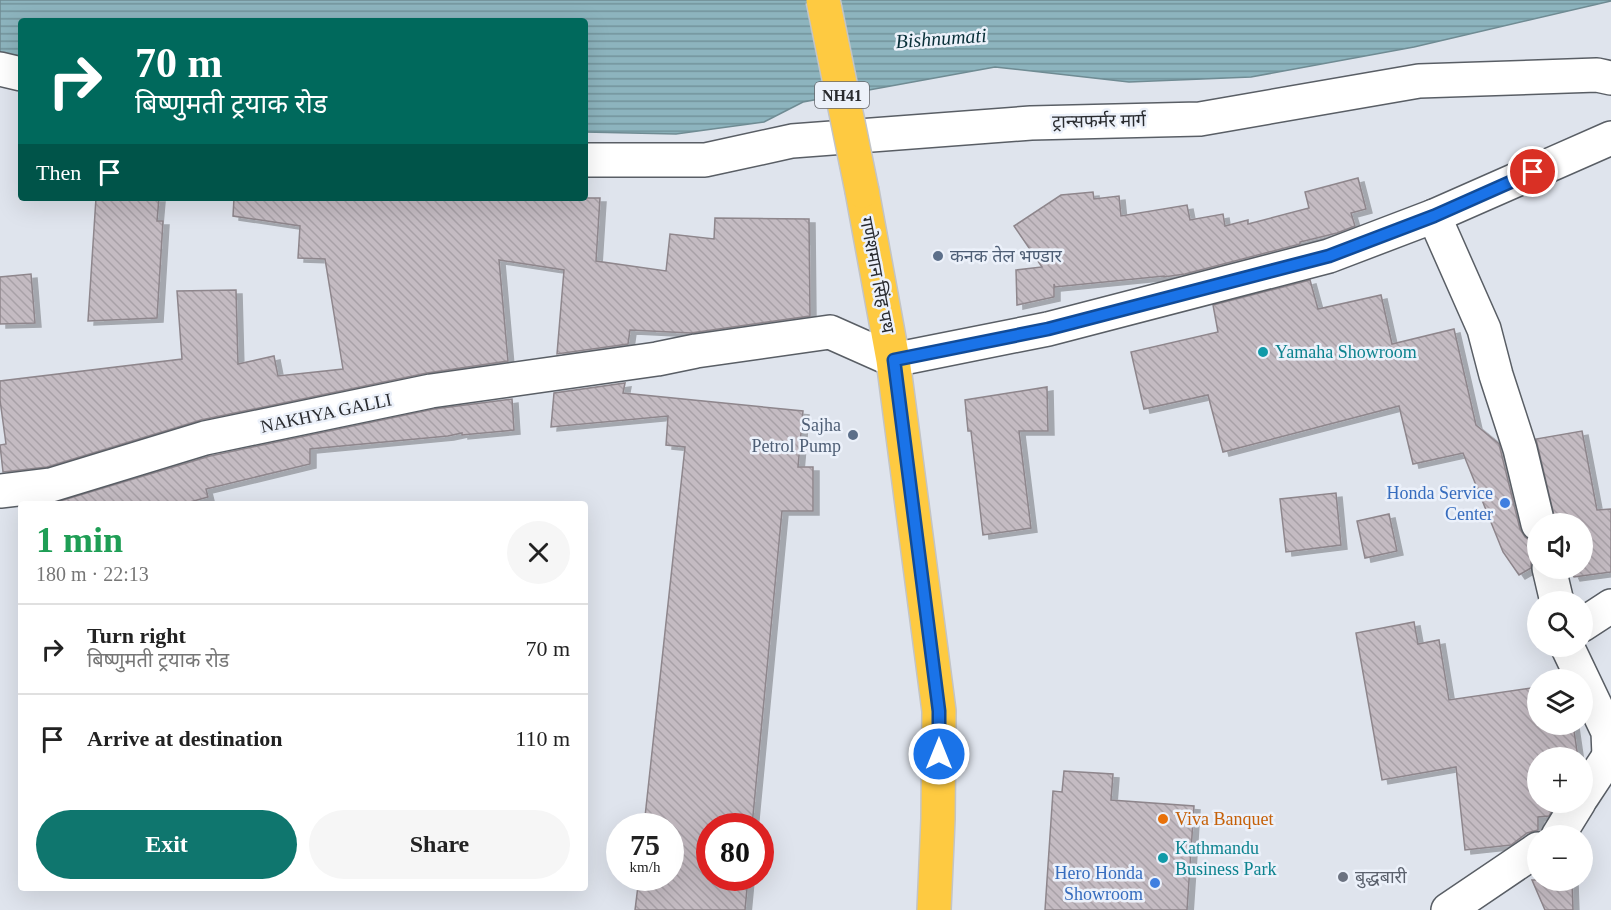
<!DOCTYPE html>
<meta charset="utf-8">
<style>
body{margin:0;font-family:"Times New Roman","Noto Sans Devanagari",serif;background:#f6f6f6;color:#222;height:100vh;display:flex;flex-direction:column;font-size:22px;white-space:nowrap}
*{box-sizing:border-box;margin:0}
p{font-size:20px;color:#767676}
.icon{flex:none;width:33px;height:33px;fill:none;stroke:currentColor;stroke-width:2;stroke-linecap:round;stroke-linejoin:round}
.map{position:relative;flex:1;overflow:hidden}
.drawer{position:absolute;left:18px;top:501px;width:570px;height:390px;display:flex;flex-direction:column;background:#fff;border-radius:6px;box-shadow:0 6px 24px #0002}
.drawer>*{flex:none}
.guide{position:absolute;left:18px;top:18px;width:570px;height:183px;border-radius:6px;box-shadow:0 6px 24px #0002;background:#00695c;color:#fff;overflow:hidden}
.tools{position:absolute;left:1527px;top:513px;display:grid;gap:12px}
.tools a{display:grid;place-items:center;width:66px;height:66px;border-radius:50%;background:#fff;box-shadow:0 6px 24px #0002;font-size:30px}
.speed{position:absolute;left:606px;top:813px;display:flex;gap:12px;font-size:30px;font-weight:700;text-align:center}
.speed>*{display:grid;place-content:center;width:78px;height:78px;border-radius:50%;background:#fff;box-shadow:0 6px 24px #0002;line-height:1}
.speed small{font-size:15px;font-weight:400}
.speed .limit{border:9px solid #d22;background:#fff;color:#111}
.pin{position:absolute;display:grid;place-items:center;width:51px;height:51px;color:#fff;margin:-26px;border:3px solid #fff;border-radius:50%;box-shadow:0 2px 6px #0007}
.me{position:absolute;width:66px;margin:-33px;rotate:0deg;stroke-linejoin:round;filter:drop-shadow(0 0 4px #0008)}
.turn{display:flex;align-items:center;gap:21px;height:126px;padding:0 18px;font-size:27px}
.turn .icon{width:78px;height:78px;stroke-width:2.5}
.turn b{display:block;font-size:42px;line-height:51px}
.then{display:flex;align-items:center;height:57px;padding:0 18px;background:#0003;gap:12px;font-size:22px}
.round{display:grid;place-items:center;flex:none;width:63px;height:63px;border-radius:32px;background:#f6f6f6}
.overview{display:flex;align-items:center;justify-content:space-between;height:102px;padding:0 18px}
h1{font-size:36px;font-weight:600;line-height:45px;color:#1e9e55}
.button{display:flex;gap:12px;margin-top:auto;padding:12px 18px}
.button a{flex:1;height:69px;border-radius:36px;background:#0f766e;color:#fff;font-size:24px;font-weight:600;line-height:69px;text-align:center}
.button a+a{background:#f6f6f6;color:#222}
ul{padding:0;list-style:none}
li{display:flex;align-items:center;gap:18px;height:90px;padding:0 18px;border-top:2px solid #e0e0e0}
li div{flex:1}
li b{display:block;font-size:22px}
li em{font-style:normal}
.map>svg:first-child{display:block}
.water{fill:url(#water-rules);stroke:#6f8b93;stroke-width:1.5}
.building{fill:url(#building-back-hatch);stroke:#8e868c;stroke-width:1.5;filter:url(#shadow)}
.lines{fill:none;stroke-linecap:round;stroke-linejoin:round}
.street-casing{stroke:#595e65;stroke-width:36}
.secondary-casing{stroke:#595e65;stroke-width:36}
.highway-casing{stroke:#c3c4c5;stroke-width:36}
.street{stroke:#fff;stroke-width:33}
.secondary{stroke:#fff;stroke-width:33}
.highway{stroke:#feca41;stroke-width:33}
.highway-bridge-casing{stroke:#c3c4c5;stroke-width:36;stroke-linecap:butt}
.highway-bridge{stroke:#feca41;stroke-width:33}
.route-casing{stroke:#114b97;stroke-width:15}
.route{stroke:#1a73e8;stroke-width:10}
.service-dot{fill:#5c6f8a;stroke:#ecf1fa;stroke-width:2}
.culture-dot{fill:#0f9aa8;stroke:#ecf1fa;stroke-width:2}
.shop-dot{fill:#3f7fe0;stroke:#ecf1fa;stroke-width:2}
.food-dot{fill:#e8710a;stroke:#ecf1fa;stroke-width:2}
.worship-dot{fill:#6b7280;stroke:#ecf1fa;stroke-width:2}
.labels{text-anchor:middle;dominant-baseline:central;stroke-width:5;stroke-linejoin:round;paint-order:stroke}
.shield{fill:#ecf1fa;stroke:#64666c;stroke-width:1.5}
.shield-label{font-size:16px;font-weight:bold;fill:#292b2f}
.street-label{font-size:18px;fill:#292b2f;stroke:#ecf1fa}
.service-label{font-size:18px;fill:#4e5e75;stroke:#ecf1fa;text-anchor:start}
.culture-label{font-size:18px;fill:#0d838f;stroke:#ecf1fa;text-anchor:start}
.shop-label{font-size:18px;fill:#366cbe;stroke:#ecf1fa;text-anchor:end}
.food-label{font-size:18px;fill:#c56008;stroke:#ecf1fa;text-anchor:start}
.worship-label{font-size:18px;fill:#5b616d;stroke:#ecf1fa;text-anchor:start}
.water-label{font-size:20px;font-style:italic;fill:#093039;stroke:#ecf1fa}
</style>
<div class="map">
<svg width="1611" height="910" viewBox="0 0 1611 910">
<defs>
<pattern id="water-rules" width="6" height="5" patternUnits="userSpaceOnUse" patternTransform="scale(1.5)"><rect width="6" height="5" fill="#8db4be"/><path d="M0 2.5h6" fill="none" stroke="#73939b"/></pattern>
<pattern id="building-back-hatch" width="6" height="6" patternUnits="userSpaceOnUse" patternTransform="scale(1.5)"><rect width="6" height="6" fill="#c4bbc2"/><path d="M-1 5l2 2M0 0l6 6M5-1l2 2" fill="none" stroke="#a8a1a7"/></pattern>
<filter id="shadow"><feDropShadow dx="6" dy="4" stdDeviation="0" flood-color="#0004"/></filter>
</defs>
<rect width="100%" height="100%" fill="#dfe4ed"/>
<path class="water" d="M0,0h1611v1l-197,46 -163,30 -122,5 -134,-15 -192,35 -39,20 -88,12 -91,-2v-111h-564v35l-21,-3z"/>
<g class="building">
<path d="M1358,178l8,31 -15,4 4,13 -18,7 -37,9v2l-115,30 -21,3v-1l-109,11 -1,-3v13l-37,8 -1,-35 26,-3 -28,-41 47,-31 32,-3 1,7 25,-3 2,20 66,-11 3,15 33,-6 2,12 23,-6v4l61,-16 -4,-16z"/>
<path d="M96,198h63l-2,23h6l-6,97 -69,3z"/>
<path d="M234,198h366l-4,63 70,10 4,-37 44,5 1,-21 94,1 1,97 -119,17 -61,-3 -2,14 -71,10 7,-84 -65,-10 9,101 -81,12 -226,47 -154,47 -44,5 -3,-27 6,-1 -6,-44v-19l182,-22 -5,-68 59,-1 2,74 36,-8 4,20 65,-7 -18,-110 -27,-1 2,-32 -67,-10z"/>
<path d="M31,274l4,49 -35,1v-47z"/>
<path d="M1310,280l8,29 63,-14 11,49 62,-15 22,96 23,19 21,85 5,8 7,5h6v12l-7,8v6l-12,7 -16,-23 -40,-99 -50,11 -14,-58 -176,46 -15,-57 -64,14 -13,-57 87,-20 -5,-27z"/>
<path d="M625,383l-2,10 180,18 -5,56h15v44h-31l-30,315h-42v52h38l-3,32h-110l4,-32h31v-52h-26l41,-379 -19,-2 2,-29 -117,11 3,-34z"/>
<path d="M1047,387l1,44h-29l12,97 -48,7 -12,-104h-3l-3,-31z"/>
<path d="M512,399l2,31 -52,5v-2l-14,3 -138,13v15l-104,25 2,8 -25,7h-133l160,-48 224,-47z"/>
<path d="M1582,431l15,79 14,-1v63l-37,5 -4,-9h12v-44h-26l-20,-85z"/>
<path d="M1336,493l5,52 -55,7 -6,-53z"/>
<path d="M1389,514l8,37 -32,7 -8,-37z"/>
<path d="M1414,622l4,22 21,-4 10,60 89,-13v37h35l5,34h-40v44h19l-8,14 -11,1v13l-11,3 -16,12 -46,5 -9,-83 -74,13 -26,-147z"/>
<path d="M1064,771l49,3 -2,26 83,6 -7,104h-142l8,-119 9,1z"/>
<path d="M1532,880h40l1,30h-28z"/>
</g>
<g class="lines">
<g class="street-casing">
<g id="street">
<path d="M1434,216l50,113 12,46 24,74 18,75"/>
<path d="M0,491l51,-6 154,-47 226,-47 226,-32 39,-8 134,-19 63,28"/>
<path d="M1549,568l8,34"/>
<path d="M1582,625l29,-19"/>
<path d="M1567,646l41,86 1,24 2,2"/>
<path d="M1582,797l27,-41"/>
<path d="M1558,836l21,-34"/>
<path d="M1448,910l90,-61"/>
</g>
</g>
<g class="secondary-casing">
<g id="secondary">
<path d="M0,69l21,5"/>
<path d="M585,160h120l87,-19 239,-18 169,-4 219,-38 178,-6 14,3"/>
<path d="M893,360l155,-31 281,-73 105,-40 177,-78"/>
</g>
</g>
<g class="highway-casing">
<path id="highway" d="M862,191l31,169 46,351 -1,108 -4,91"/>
</g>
<use href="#street" class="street"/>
<use href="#secondary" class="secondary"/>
<use href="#highway" class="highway"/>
<g class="highway-bridge-casing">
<path id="highway-bridge" d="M823,0l39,191"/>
</g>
<use href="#highway-bridge" class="highway-bridge"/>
</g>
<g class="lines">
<g class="route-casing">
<path id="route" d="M939,754v-43l-45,-351 154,-31 281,-73 105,-40 99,-44"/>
</g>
<use href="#route" class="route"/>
</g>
<g class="service-dot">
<circle cx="938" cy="256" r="6"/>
<circle cx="853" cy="435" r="6"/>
</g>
<g class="culture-dot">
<circle cx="1263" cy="352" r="6"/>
<circle cx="1163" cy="858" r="6"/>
</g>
<g class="shop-dot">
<circle cx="1505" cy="503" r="6"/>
<circle cx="1155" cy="883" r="6"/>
</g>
<circle class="food-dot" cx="1163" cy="819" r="6"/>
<circle class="worship-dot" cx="1343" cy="877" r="6"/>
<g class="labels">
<rect class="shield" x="815" y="82" width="54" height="26" rx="4.5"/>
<g class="shield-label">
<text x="842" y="95">NH41</text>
</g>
<g class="street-label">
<text transform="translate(1099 121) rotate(-1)">ट्रान्सफर्मर मार्ग</text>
<text transform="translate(877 275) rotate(79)">गणेशमान सिंह पथ</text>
<text transform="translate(326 413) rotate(-12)">NAKHYA GALLI</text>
</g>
<g class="service-label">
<text x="950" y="256">कनक तेल भण्डार</text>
<text x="841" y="425" text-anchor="end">Sajha<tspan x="841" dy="21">Petrol Pump</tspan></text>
</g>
<g class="culture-label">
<text x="1275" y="352">Yamaha Showroom</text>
<text x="1175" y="848">Kathmandu<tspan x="1175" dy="21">Business Park</tspan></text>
</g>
<g class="shop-label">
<text x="1493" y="493">Honda Service<tspan x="1493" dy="21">Center</tspan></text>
<text x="1143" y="873">Hero Honda<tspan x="1143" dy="21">Showroom</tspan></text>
</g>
<g class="food-label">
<text x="1175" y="819">Viva Banquet</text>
</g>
<g class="worship-label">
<text x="1355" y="877">बुद्धबारी</text>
</g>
<g class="water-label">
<text transform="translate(941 38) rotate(-4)">Bishnumati</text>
</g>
</g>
</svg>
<div class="tools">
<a><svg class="icon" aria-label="sound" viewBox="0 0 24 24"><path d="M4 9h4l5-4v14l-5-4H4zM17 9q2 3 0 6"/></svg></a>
<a><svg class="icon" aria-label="search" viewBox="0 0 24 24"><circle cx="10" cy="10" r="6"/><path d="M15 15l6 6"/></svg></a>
<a><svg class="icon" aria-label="layers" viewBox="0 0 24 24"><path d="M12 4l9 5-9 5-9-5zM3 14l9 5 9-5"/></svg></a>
<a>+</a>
<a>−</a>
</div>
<div class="speed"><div>75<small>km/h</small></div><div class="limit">80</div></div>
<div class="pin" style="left:1533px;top:172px;background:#d93025"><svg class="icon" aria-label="arrive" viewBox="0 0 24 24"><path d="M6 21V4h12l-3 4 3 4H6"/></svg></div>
<svg class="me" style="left:939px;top:754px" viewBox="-20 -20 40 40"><circle r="17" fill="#1a73e8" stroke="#fff" stroke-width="3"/><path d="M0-11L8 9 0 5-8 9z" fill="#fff"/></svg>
<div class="guide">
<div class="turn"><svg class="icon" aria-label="right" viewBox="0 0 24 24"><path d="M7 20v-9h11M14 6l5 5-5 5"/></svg><div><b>70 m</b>बिष्णुमती ट्रयाक रोड</div></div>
<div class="then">Then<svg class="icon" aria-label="arrive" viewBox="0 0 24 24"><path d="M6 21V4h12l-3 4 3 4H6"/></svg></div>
</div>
<section class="drawer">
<div class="overview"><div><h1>1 min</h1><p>180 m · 22:13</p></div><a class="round"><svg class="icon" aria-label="close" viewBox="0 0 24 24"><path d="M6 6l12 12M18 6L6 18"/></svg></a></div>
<ul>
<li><svg class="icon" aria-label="right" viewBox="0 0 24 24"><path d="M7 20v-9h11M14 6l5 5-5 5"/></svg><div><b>Turn right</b><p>बिष्णुमती ट्रयाक रोड</p></div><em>70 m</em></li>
<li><svg class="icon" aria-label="arrive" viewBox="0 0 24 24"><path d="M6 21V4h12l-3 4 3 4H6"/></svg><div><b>Arrive at destination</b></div><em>110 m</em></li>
</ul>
<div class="button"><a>Exit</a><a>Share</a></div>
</section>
</div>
